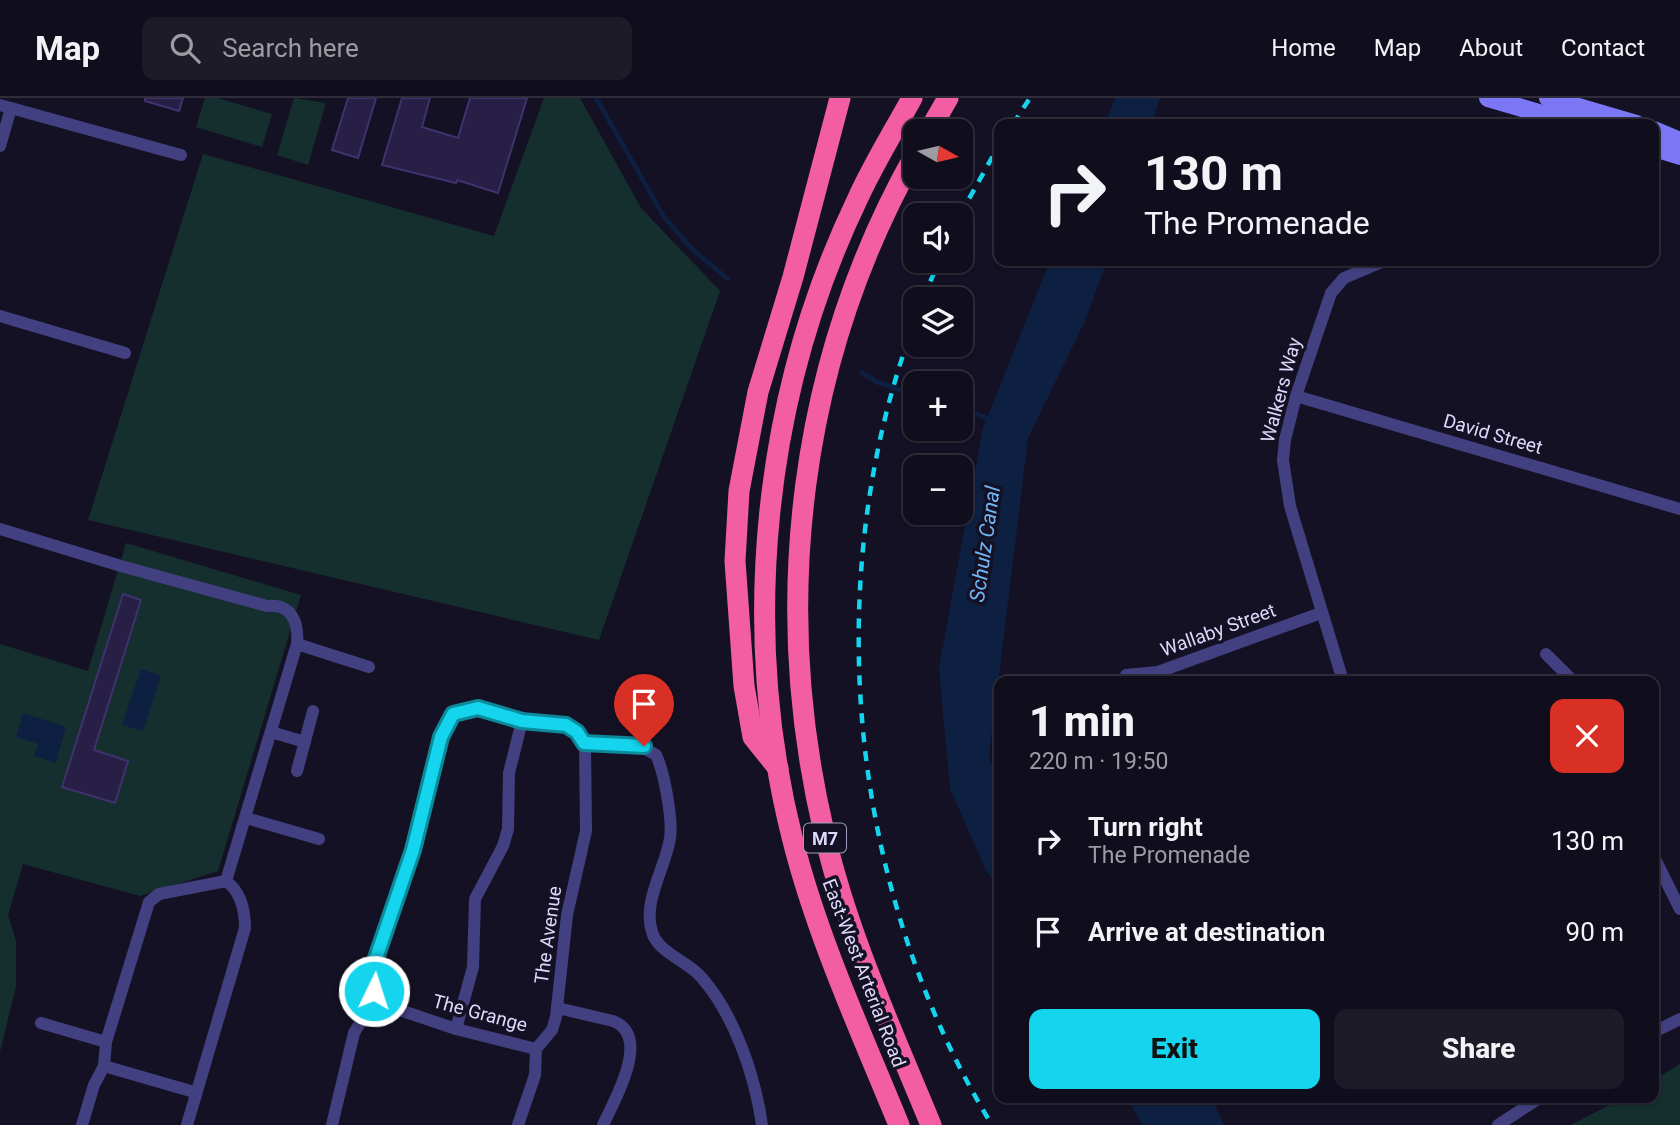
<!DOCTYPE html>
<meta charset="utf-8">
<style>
body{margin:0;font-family:Roboto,sans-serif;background:#1e1b29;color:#f1f3f6;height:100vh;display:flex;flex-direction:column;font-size:26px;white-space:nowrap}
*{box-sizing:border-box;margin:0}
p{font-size:23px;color:#9c9ca3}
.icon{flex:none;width:38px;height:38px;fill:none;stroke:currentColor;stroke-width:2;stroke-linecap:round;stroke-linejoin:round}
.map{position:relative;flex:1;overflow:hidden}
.details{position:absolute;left:994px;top:578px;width:665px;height:427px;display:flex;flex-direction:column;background:#100d1c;border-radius:14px;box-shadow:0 2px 5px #0004,0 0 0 2px #302d3b}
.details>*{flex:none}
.hud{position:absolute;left:994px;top:21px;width:665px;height:147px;border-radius:14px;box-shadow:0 2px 5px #0004,0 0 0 2px #302d3b;background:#100d1c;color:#f1f3f6;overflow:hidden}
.needle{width:46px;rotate:98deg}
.fabs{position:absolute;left:903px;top:21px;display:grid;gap:14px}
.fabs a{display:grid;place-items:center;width:70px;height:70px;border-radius:14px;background:#100d1c;box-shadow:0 2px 5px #0004,0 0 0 2px #302d3b;font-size:35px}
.pin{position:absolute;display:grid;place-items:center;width:60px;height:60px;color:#fff;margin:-72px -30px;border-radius:50% 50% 50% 0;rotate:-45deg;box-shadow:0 0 7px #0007}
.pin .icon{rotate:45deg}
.me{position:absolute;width:77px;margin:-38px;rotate:4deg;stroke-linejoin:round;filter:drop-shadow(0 0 5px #0008)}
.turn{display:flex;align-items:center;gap:24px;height:147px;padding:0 35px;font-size:32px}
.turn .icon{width:91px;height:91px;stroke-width:2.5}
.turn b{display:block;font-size:49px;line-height:60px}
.round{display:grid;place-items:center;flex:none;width:74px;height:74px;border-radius:14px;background:#1e1b29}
.overview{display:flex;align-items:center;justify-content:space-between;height:119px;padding:0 35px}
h1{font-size:42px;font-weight:800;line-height:52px}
.button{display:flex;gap:14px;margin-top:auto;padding:14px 35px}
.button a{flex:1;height:80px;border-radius:14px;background:#14d5ed;color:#111;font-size:28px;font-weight:800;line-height:80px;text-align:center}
.button a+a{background:#1e1b29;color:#f1f3f6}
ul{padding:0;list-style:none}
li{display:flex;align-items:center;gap:21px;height:91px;padding:0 35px}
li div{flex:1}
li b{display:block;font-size:26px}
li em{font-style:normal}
header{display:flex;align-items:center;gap:42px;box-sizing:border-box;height:98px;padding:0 35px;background:#100d1c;border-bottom:2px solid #302d3b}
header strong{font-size:33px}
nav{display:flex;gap:38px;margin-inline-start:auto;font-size:24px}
.search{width:490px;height:63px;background:#1e1b29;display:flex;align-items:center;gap:18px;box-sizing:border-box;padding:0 24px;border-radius:14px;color:#9c9ca3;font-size:26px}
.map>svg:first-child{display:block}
.green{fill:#152f2e}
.water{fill:#0e2041}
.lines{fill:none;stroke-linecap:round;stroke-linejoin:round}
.stream{stroke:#0e2041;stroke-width:4.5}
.building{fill:#271f45;stroke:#3f326f;stroke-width:2}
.street{stroke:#434081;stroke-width:12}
.secondary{stroke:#7c77f5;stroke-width:18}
.highway{stroke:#f35da3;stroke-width:21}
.rail{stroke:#14d5ed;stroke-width:4.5;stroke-dasharray:10 9;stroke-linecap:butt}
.route-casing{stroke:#0d8a9a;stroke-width:18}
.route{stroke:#14d5ed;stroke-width:12}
.labels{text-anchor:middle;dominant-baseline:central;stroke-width:7;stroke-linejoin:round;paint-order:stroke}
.shield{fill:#151125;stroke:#a19dbc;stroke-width:2}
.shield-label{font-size:18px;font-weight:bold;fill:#ddd9fc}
.street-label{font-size:19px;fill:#ddd9fc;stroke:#151125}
.water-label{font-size:21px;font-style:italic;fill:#6fb5f4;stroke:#151125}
</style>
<header>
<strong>Map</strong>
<div class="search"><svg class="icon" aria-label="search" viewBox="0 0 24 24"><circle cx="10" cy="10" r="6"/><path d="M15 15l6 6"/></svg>Search here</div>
<nav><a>Home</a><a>Map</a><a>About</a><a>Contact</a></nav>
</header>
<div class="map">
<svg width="1680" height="1027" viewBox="0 0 1680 1027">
<rect width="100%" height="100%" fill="#151125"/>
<g class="green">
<path d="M205,0h12l55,16 -10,33 -66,-20z"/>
<path d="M294,0l32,5 -18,62 -31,-10z"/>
<path d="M544,0h36l61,110 79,83 -121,349 -511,-120 115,-366 291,82z"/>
<path d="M126,445l175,52 -83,276 -78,25 -117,-32 -15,51 8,26v45l-16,66v-408l88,27z"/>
<path d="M1680,966v61h-109l54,-28h29v-17z"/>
</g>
<g class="water">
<path d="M1115,0h45l-9,26h-46z"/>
<path d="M1050,163h57l-22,60 -57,117 -39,319 10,30v102l-13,-19 -36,-81 -11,-121 44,-240z"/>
<path d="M141,571l20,7 -18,55 -21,-6z"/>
<path d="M23,615l43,14 -10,36 -22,-7 4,-12 -22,-7z"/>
<path d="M1127,999h84l13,28h-82z"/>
</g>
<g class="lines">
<g class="stream">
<path d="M596,0l68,119 28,32 36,30"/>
<path d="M862,275l15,9 38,13"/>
<path d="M961,311l29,10"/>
</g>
</g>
<g class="building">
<path d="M145,0h38l-4,13 -34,-10z"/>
<path d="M348,0h28l-18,60 -26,-8z"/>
<path d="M402,0h28l-8,29 36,11 12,-40h57l-29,95 -41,-13 -1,3 -74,-18z"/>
<path d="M123,496l18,6 -47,150 34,11 -13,42 -53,-16z"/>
</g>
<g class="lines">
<g class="street">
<path d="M0,7l181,50"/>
<path d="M0,48l11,-38"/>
<path d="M0,218l125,37"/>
<path d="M1296,298l384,113"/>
<path d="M0,431l121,37 146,40c24,-3 32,16 30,38l-71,237c15,11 19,29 19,47l-58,197"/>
<path d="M297,546l72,23"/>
<path d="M1546,556l27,27"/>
<path d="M1126,577l32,-3 163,-59"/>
<path d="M1343,583l-53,-175 -7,-46 2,-20 11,-44 35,-103 13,-15 40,-17"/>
<path d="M271,634l34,10"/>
<path d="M297,673l16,-60"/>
<path d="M246,720l73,21"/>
<path d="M1654,759l26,52"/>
<path d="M373,903l83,28 80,20"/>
<path d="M558,910l55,13c39,15 2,78 -10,104"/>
<path d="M41,925l65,19"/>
<path d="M456,931l17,-62 2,-68 28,-53 5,-17 1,-56 13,-52"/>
<path d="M1654,934l26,-13"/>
<path d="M104,968l90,26"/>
<path d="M82,1027l12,-40 10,-19 2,-24 43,-140 10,-8 67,-13"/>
<path d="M332,1027l22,-92 19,-32 1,-37 39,-114 28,-113 12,-23 25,-6 44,13 44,4 11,7 8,11 54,2 17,10c8,16 17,65 14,83 -4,29 -28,64 -18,94 6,21 36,29 50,46 33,38 53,98 60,147"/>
<path d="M518,1027l17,-50 1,-26 16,-19 4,-13 11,-102 19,-84 -1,-88"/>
<path d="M1498,1027l43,-28"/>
</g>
<g class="secondary">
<path d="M1488,0l88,26"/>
<path d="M1548,0l88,26"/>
<path d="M1654,32l26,11"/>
<path d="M1654,50l26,8"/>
</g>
<g class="highway">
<path d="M929,33l19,-33"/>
<path d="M915,57c-116,206 -145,448 -91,677 23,101 68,198 107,293"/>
<path d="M778,670l-25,-31 -9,-51 -9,-125 4,-70 19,-99 35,-115 47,-179"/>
<path d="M899,1027c-38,-93 -81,-186 -106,-284 -54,-212 -30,-446 65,-643 16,-35 36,-67 54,-100"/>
</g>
<g class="rail">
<path d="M1013,26l17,-26"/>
<path d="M960,117l39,-70"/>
<path d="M923,201l16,-38"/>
<path d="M915,223c-97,258 -67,569 77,804"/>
</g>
</g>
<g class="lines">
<g class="route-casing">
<path id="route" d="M374,893v-27l39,-114 28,-113 12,-23 25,-6 44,13 44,4 11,7 7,11 60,3"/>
</g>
<use href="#route" class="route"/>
</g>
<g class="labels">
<rect class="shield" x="804" y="725.5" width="42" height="29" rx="5"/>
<g class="shield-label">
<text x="825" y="740">M7</text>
</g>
<g class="street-label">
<text transform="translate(1281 292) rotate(-75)">Walkers Way</text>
<text transform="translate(1493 336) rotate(16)">David Street</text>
<text transform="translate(1218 532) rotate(-20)">Wallaby Street</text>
<text transform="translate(548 837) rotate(-82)">The Avenue</text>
<text transform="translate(864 875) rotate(69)">East-West Arterial Road</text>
<text transform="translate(480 915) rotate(15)">The Grange</text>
</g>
<g class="water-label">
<text transform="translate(985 446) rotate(-82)">Schulz Canal</text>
</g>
</g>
</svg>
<div class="fabs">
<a><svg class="needle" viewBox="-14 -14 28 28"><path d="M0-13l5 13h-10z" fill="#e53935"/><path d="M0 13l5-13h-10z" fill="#9c9ca3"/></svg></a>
<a><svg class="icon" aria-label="sound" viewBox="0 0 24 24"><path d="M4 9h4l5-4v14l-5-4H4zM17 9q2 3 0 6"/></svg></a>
<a><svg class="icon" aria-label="layers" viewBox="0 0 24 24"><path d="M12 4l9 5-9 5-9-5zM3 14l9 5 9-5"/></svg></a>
<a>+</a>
<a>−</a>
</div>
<div class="pin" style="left:644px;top:648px;background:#d93025"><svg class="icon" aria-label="arrive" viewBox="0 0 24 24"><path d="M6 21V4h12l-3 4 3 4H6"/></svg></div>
<svg class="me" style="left:374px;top:893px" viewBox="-20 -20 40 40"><circle r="17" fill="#14d5ed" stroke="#fff" stroke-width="3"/><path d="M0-11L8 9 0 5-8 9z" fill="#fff"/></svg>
<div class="hud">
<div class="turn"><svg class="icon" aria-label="right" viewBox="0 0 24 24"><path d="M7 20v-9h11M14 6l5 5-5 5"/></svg><div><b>130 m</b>The Promenade</div></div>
</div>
<section class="details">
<div class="overview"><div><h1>1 min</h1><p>220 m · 19:50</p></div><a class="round" style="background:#d93025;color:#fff"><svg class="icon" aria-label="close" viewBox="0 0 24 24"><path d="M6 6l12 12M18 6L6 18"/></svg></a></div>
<ul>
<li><svg class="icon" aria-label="right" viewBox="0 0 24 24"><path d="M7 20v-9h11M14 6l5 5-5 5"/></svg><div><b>Turn right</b><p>The Promenade</p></div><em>130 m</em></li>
<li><svg class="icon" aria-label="arrive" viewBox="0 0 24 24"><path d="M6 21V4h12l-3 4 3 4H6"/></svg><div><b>Arrive at destination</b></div><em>90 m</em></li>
</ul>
<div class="button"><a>Exit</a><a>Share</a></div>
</section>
</div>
